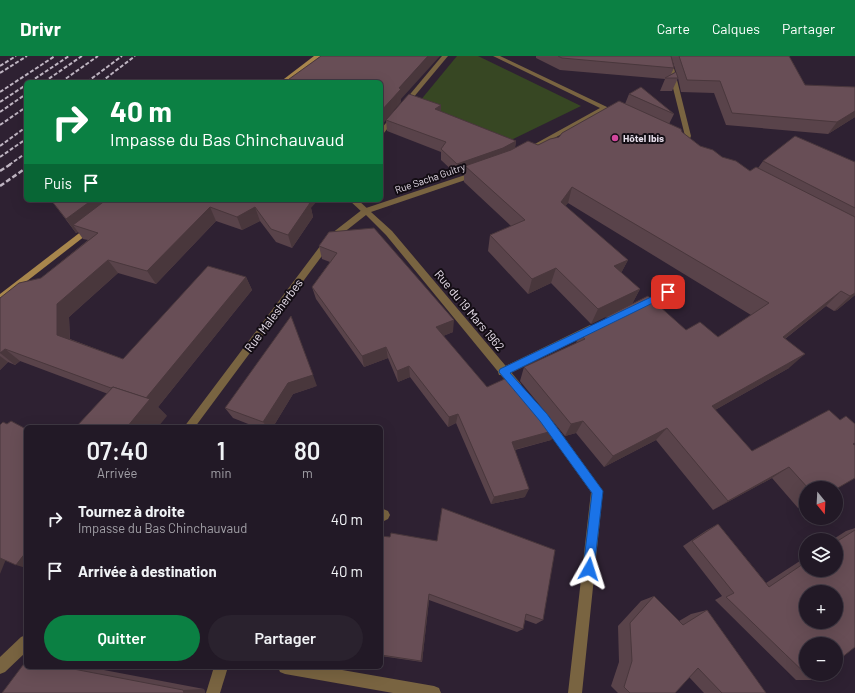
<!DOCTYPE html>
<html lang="fr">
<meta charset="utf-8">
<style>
body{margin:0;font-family:Barlow,sans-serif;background:#2a222e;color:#f1f3f6;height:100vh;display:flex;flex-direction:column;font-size:15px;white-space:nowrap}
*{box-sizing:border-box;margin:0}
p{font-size:13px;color:#a2a0a7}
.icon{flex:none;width:22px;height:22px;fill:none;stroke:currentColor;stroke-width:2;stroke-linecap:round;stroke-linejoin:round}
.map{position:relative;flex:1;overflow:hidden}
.sheet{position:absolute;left:24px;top:369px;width:359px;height:244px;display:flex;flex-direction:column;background:#221926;border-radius:6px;box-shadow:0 4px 16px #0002,0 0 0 1px #3f3843}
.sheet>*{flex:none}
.top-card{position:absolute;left:24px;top:24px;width:359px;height:122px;border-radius:6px;box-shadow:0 4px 16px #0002,0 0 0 1px #3f3843;background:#0b8043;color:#fff;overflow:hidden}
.needle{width:26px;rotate:162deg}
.controls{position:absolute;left:799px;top:425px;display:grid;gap:8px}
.controls a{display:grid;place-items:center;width:44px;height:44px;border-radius:50%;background:#221926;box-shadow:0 4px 16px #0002,0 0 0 1px #3f3843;font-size:20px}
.pin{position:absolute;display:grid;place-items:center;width:34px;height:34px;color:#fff;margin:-17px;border-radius:8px;box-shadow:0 2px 6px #0006}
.me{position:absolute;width:44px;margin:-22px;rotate:6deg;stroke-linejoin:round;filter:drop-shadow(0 0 3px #0008)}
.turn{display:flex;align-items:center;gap:14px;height:84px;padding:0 20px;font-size:18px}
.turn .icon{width:52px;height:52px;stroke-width:2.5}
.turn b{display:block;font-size:28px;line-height:34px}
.then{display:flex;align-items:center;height:38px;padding:0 20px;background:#0003;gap:8px;font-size:15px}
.eta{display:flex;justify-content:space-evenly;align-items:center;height:68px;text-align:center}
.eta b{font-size:24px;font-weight:600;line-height:28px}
.primary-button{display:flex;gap:8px;margin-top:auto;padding:8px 20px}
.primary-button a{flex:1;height:46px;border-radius:24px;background:#0b8043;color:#fff;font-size:16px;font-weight:600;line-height:46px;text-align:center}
.primary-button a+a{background:#2a222e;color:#f1f3f6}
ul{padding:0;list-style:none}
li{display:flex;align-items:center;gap:12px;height:52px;padding:0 20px}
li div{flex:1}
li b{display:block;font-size:15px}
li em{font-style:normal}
header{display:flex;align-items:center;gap:24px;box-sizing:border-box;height:56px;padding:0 20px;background:#0b8043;color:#fff}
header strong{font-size:19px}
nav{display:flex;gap:22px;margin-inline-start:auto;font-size:14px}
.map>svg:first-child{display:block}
.green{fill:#374723}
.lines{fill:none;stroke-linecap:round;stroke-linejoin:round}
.lane{fill:#796441;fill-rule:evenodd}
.street{fill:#796441;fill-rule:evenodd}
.secondary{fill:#a8864c;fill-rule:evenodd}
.rail-far1{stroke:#bfb5c2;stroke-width:2;stroke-dasharray:4 2;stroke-linecap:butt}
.rail{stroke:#bfb5c2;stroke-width:2.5;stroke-dasharray:5 2.5;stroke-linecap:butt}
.wall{fill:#59434a;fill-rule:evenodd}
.shaded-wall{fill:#49373c}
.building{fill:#684e56;stroke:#49373c;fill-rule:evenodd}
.route{fill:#1a73e8;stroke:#114b97}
.hotel-dot{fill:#d1479c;stroke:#130d14;stroke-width:1.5}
.labels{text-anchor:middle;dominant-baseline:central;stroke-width:4;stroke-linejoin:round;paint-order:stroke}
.far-poi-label{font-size:10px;font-weight:bold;fill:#e7deea;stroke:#130d14;text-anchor:start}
.far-street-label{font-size:10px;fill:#e7deea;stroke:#130d14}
.street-label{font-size:12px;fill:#e7deea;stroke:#130d14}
</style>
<header>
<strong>Drivr</strong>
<nav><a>Carte</a><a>Calques</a><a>Partager</a></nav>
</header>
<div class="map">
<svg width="855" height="637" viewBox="0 0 855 637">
<rect width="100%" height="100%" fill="#2e2132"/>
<path class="green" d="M457,0h21l103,50 -82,40 -84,-39z"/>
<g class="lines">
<g class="lane">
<path d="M442,0h6l-65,78 -2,1v-6z"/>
<path d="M349,144h9l12,11 -4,3 -3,-1z"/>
<path d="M668,233l4,3 -1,2 -29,14h-6l-2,-2 2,-2z"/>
<path d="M590,269l5,4 -2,3 -86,43h-8l-1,-3 1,-3z"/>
<path d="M381,452l7,3 2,4 -2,4 -4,2 -3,-1z"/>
<path d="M214,611h14l-8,26h-14z"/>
</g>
<g class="street">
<path d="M493,0h7l107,51 4,3 -3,2 -3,-1 -77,41h-4v-2l76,-42z"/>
<path d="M665,0h6l20,80 -4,10 -3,2 -3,-2 4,-10z"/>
<path d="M477,115h3v4l-109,37 21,19 129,153 1,3 -1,3 -4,1 -4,-1 -127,-155 -20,-20 -33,26 -138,186h-11l143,-190 36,-28z"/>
<path d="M547,361l4,2 52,72 -21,202h-14l23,-201 -48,-67 -1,-3 1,-3z"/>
<path d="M26,579v17l-21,20 -5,2v-17l21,-20z"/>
<path d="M278,611h47l109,19 5,2 2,5h-48l-108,-19 -5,-2z"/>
</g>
<g class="secondary">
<path d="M314,0h7l-34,26h-7z"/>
<path d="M91,168l3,1v4l-94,73v-8z"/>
</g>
<g class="rail-far1">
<path d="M0,10l16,-10"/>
<path d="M0,17l27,-17"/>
<path d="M30,26l39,-26"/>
<path d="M44,26l38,-26"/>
<path d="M61,26l37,-26"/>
<path d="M87,26l35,-26"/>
<path d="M101,26l34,-26"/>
<path d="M0,36l55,-36"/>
<path d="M0,46l26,-17"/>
<path d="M0,56l26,-18"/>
<path d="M0,69l26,-18"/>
<path d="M0,90l26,-19"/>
<path d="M0,101l26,-18"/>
<path d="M9,109l17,-12"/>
</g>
<g class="rail">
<path d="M0,115l11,-7"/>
<path d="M0,130l26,-18"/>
</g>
</g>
<g class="wall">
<path d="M536,0h135l3,12 -3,6 5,-2 -5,-16h118l16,29 50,32 -27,17 -102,-9 -12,-32 -33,-1 -3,-14 -6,13h-12l5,-12 -105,-9 -24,-12z"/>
<path d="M629,38l45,20 -5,10 13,8 18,14 50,25 8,-3 5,-7 92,1v133l-18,15 -3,1 -8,-5 -41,33 4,29 -74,42 37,41 101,-7 -17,44h-30v16l-8,4 -26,-30 -59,32 -57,-70 -52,27 -28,-34 -11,3 -45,-55 4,-14 52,-24 4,-9 23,-12 3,-5 9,-5 -24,12 -40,-41 -23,11 -40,-43 2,-16 21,-9 -47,-44v-10l-7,3 -16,-15v-8l-54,-21 -1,-11 55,-15v7l75,29 -1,7 23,-3 21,-8 66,-33zM568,147l183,112 -33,22 -32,-7 -54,-26 8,-15 -19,-16 7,-13 -63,-54z"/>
<path d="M51,144l260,8 2,9 -21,31 -16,-6 -16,-21 -18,9 -26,-9 -60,63 -38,-11 -49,44 1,22 53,20 123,-82 6,13 -94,117 9,9 -147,-55 -5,4 -7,-3 -8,8v-72l41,-20 47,-38 -5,-1 -5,-7 -2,1z"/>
<path d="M329,176l124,100 -10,4 44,51 69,43 -5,10 -36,10 10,47 -34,7 -35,-81 -8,4 -38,-50 -12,5 -10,-24 -24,9 -48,-68 -4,-12 18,-25 -8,-3 -3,-13z"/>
<path d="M317,330l-24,8 -20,33h-17l-23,-9 -8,-10z"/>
<path d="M718,468l48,59 40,-26v13h30v-30h-4l14,-9 9,-3v119l-43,33h-16l-81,-80 7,-4 -39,-50 24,-16z"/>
<path d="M381,480l162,84 -7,4 -11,-4 -2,9 -6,3 -88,-32 -7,62 -41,-6z"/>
<path d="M654,540l25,25 12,-7 16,-4 59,83h-62l-15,-16 -14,16h-57l-7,-7 8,-24 -1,-36 23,-25z"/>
<path d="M26,611h62l116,22 1,4h-203z"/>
</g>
<g class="shaded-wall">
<path d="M428,0h12l-39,43v3l-20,24v-15l18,-23z"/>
<path d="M441,49v11l-6,-7z"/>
<path d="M855,55v6l-27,17 9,-12z"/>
<path d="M516,85l-2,12 -49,13 -1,6 -7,3v-11z"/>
<path d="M572,131l-4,16 -12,15 5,-16z"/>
<path d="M92,144h27l-46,25 5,7 -2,1 -10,-14z"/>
<path d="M303,144h15l-7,8 2,9 -21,31 -4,-13z"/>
<path d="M210,151l6,14 -60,63 -9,-13z"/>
<path d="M255,151l5,14 -18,9 -5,-13z"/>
<path d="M108,204l10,13 -49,44 1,30 -13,-12v-31z"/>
<path d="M628,204l-8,15 -6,-9z"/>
<path d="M556,212l-5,15 -23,11 4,-15z"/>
<path d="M246,221l6,13 -94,117 9,9 -9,11h-31l17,-27z"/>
<path d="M640,233l-8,15 -41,20 7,-15z"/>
<path d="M841,235l-15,15 -58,46 15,-15z"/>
<path d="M855,237v2l-18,15 -3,1 16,-15z"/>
<path d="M454,264l-1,12 -17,7v-12z"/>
<path d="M386,291l2,11 -24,9 -2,-11z"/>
<path d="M5,293l15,12 -5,4 -15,-12z"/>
<path d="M805,298l-16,14 -90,51 13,-13z"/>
<path d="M0,300l8,6 -8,8z"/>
<path d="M409,310l1,11 -12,5 -1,-11z"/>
<path d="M313,319l4,11 -24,8 -20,33h-6l-4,-5 25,-39z"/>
<path d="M458,358l-2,9 -8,4 1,-10z"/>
<path d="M583,365l-7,12 -11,3 6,-12z"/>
<path d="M667,372l-11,12 -52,27 9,-11z"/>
<path d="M556,374l-5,10 -42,11 3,-9z"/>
<path d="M789,411l-17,11 -59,32 15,-9z"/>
<path d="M529,433l-4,8 -34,7 3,-7z"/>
<path d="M0,476l15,5 -15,37z"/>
<path d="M26,496v16l-10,-3z"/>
<path d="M429,538v6l-7,62 -1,-1z"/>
<path d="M204,633l1,4h-21l-1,-3z"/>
</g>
<g class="building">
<path d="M321,0h107l-29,32 2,1 -20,22v-29h-96z"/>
<path d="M558,0h113l3,12 -112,-10z"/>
<path d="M679,0h110l16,29 50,2v24l-18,11 -105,-9 -12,-32 -33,-1z"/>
<path d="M676,16l2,6h-13z"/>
<path d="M641,31l33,27 -45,-20z"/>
<path d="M409,38l32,11 -6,4 81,32 -13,7 -46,16 -16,-15 5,-7 -60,-22z"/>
<path d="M619,45l62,28 1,3 18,14 13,4 9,7 14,4 14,10 6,-4 99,50v76l-5,3 -9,-5 -58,46 22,17 -93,52 40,45 77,-41 11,10 6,-4 9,8v19l-2,1 2,1v33l-19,11v-1h-28l-19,-21 -61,34 -61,-73 -54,28 -30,-35 -12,3 -47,-57 61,-28 -5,-5 29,-15 -3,-2 42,-21 38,34 14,-8 18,15 51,-34 -197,-116 -11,15 67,58 -14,6 26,23 -42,20 -42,-41 -24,11 -42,-44 35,-15 -60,-54 46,-16 17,-9 10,4 12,-6 9,-2 3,-4z"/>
<path d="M795,80l60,26v46l-92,-47z"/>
<path d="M51,144h41l-26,19z"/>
<path d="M106,144h197l-1,1 8,2 -22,32 -17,-6 -16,-22 -18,10 -27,-10 -63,64 -39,-11 -51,44v31l66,24 85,-93 38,11 -100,121 -33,-11 -2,1 -106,-39 -5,4v-55l19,-15 22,-5 57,-45 -25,-8z"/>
<path d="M374,172l80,92 -18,7 51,60 24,-11 45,54 -44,12 17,47 -35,8 -36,-83 -9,3 -40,-51 -12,5 -11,-24 -24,9 -50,-69 25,-34 -18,-7 10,-14z"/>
<path d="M291,260l22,59 -25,8 -25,39 -38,-14z"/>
<path d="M113,331l37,12 -23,28h-51z"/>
<path d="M11,365l15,8v123l-10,13 -16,-7v-133l3,-3 4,2z"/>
<path d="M442,452l113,42 -12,70 -17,-6 -3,15 -94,-35 -8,67 -40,-6v-119l9,1 1,-4 46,8z"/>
<path d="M718,468l51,63 37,-25v8h30v-28l19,-12v117l-19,15v-18h-30v30h14l-8,6 -86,-83 8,-4 -42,-52zM806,536h30v30h-30z"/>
<path d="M654,540l29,29 24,-15 59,83h-44l-24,-25 -23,25h-45l-6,-6 8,-26 -2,-38z"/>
<path d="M26,605v6h37l120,23 1,3h-182z"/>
</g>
<path class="route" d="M668,233l4,3 -1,2 -161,79 37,41 56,77 -9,78 -1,4 -4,2 -4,-2 -2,-4 9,-76 -52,-72 -41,-49 1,-3z"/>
<circle class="hotel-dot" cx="615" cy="82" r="4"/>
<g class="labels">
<g class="far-poi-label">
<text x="623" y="82">Hôtel Ibis</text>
</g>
<g class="far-street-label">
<text transform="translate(430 122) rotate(-19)">Rue Sacha Guitry</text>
</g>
<g class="street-label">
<text transform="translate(470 254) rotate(50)">Rue du 19 Mars 1962</text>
<text transform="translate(273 259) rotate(-53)">Rue Malesherbes</text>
</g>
</g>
</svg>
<div class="controls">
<a><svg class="needle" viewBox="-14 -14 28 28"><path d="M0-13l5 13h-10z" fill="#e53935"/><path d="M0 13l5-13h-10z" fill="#a2a0a7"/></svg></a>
<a><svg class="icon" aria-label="layers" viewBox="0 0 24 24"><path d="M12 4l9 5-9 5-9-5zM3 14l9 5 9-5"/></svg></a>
<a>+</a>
<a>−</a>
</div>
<div class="pin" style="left:668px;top:236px;background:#d93025"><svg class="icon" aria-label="arrive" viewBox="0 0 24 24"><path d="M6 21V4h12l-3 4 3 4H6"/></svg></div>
<svg class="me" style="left:589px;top:513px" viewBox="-20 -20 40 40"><path d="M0-17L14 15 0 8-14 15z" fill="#1a73e8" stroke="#fff" stroke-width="4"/></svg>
<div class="top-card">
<div class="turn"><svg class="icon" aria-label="right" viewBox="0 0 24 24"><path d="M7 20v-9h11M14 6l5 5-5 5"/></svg><div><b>40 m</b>Impasse du Bas Chinchauvaud</div></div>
<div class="then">Puis<svg class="icon" aria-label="arrive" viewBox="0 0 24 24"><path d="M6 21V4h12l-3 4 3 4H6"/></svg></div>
</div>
<section class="sheet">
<div class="eta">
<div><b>07:40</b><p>Arrivée</p></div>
<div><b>1</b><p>min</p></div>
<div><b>80</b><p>m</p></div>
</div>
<ul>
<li><svg class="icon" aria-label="right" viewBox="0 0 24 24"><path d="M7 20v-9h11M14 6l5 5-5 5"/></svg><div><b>Tournez à droite</b><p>Impasse du Bas Chinchauvaud</p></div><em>40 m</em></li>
<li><svg class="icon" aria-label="arrive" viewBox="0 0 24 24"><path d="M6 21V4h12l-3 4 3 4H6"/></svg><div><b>Arrivée à destination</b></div><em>40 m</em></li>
</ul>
<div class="primary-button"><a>Quitter</a><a>Partager</a></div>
</section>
</div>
